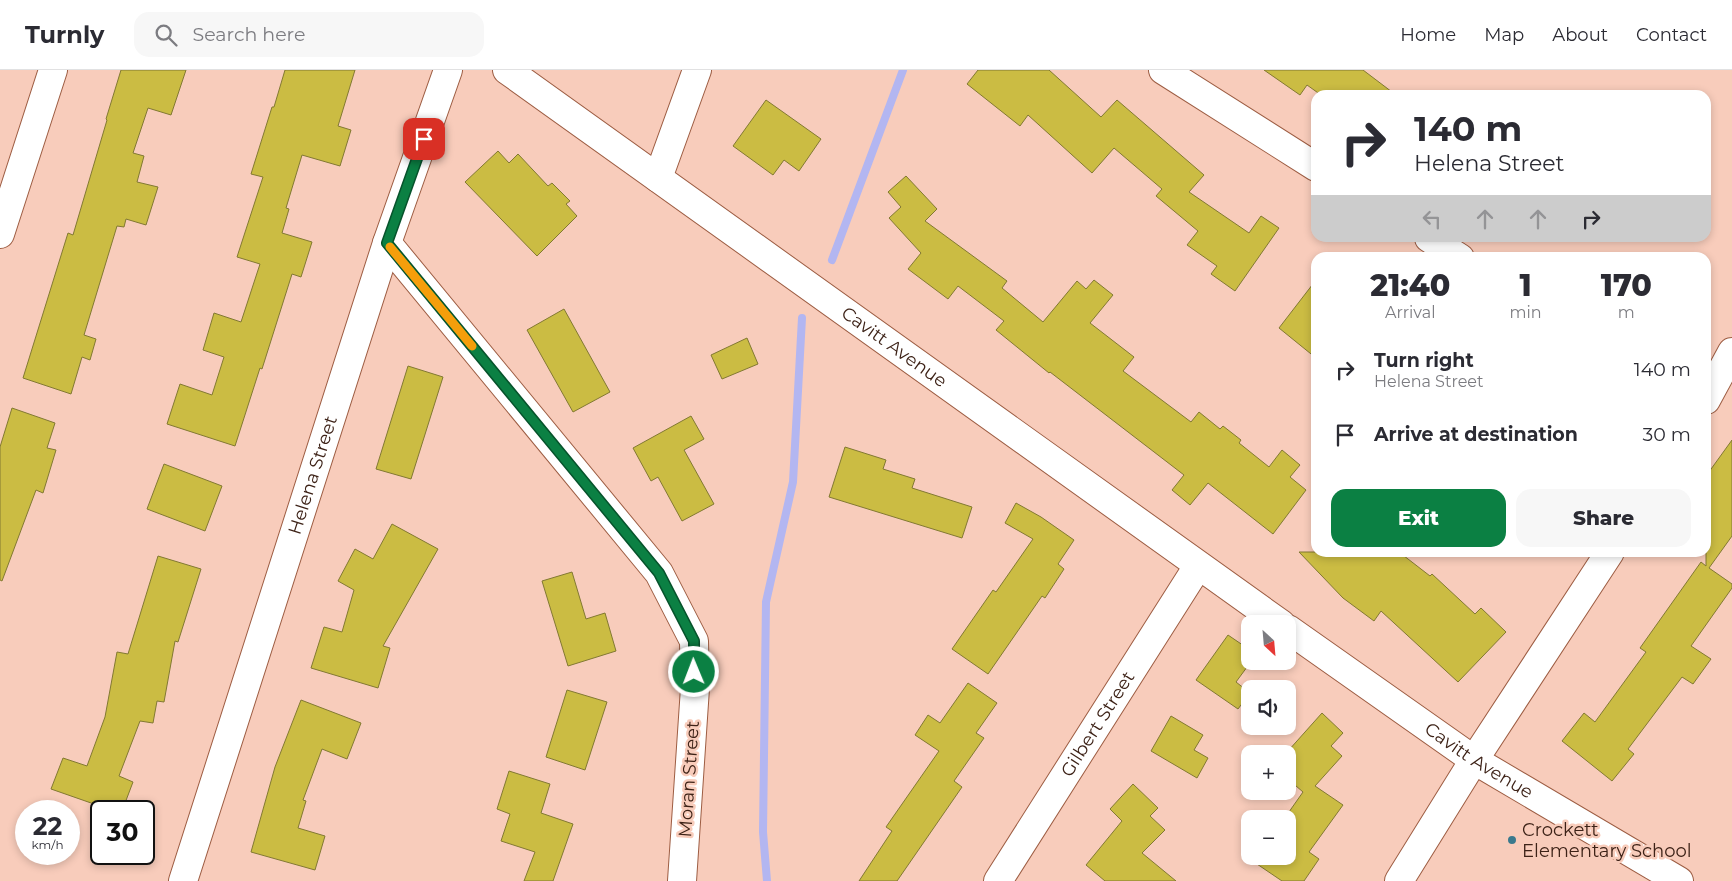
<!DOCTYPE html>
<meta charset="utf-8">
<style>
body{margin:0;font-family:Montserrat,sans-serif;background:#f7f7f7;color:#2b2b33;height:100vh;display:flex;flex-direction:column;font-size:19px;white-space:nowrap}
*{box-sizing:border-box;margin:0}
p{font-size:16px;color:#7c7c81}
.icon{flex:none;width:28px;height:28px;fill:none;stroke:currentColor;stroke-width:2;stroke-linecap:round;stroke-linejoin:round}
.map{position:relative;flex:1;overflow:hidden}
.details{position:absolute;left:1311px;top:182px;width:400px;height:305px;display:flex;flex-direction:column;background:#fff;border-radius:15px;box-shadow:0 2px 8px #0003}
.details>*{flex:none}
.guide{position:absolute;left:1311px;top:20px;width:400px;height:152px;border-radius:15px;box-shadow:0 2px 8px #0003;background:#fff;color:#2b2b33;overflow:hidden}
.needle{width:32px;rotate:154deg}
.buttons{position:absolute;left:1241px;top:545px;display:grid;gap:10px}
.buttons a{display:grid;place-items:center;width:55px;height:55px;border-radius:10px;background:#fff;box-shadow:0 2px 8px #0003;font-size:25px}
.speed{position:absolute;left:15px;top:730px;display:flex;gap:10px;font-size:25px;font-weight:700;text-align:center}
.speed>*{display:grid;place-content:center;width:65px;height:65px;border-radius:50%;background:#fff;box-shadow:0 2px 8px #0003;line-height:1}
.speed small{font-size:12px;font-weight:400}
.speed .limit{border:2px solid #111;border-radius:8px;background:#fff;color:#111}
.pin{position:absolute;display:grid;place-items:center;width:42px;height:42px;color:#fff;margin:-21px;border-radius:10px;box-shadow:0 2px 8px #0006}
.me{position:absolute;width:55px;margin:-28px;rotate:359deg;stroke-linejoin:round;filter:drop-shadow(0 0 4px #0008)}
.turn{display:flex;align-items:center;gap:18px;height:105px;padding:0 20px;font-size:22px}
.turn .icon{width:65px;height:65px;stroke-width:2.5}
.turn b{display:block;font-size:35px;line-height:42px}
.lanes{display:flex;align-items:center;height:48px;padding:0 20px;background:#0003;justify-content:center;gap:25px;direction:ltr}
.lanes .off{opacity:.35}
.eta{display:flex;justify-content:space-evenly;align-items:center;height:85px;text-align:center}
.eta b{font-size:30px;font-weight:800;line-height:35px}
.cta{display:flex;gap:10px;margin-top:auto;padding:10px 20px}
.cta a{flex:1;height:58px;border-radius:15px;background:#0b8043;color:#fff;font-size:20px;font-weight:800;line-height:58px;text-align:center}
.cta a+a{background:#f7f7f7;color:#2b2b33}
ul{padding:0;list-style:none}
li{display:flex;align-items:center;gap:15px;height:65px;padding:0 20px}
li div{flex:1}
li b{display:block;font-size:19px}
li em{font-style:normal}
header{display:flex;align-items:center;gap:30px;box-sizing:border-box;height:70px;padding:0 25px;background:#fff;border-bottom:1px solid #e1e1e2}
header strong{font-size:24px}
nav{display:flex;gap:28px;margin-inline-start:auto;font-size:18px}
.search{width:350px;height:45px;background:#f7f7f7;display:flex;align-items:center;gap:12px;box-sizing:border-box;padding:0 18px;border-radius:15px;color:#7c7c81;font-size:19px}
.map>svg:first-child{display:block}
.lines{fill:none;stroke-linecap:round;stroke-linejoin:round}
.stream{stroke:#b3b6f1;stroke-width:8}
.building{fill:#cbbc43;stroke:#827932}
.minor-casing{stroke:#9d5d43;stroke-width:30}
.minor{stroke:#fff;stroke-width:28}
.route-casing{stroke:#07532c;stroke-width:12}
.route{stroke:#0b8043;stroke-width:9}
.slow{stroke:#f59e0b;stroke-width:9}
.poi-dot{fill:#3a798d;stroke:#f8ccbb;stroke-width:2}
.labels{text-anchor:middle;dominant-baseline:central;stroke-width:5;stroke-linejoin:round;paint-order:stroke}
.street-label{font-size:18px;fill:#3d2217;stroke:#f8ccbb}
.poi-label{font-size:18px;fill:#3d2217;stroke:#f8ccbb;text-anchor:start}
</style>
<header>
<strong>Turnly</strong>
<div class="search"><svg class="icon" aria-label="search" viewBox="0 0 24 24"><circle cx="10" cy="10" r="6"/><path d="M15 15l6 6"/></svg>Search here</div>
<nav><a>Home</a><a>Map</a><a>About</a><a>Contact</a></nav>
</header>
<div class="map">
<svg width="1732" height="811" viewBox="0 0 1732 811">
<rect width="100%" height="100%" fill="#f8ccbb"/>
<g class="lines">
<g class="stream">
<path d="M832,190l71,-190"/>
<path d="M767,811l-4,-49 3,-230 27,-120 9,-164"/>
</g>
</g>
<g class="building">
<path d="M121,0h65l-15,45 -23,-7 -15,45 11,3 -7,26 21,5 -12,38 -20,-6 -2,8 -7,-1 -33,109 12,4 -6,21 -8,-3 -11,37 -48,-16 45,-145 5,2 34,-115 -1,-1z"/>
<path d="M285,0h70l-17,56 13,4 -11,36 -38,-11 -16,53 3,1 -7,24 30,9 -11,35 -9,-3 -30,95 -2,-1 -25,78 -68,-22 13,-40 32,11 12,-38 -21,-7 11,-37 27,9 19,-58 -23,-7 26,-80 -12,-3 21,-67h2z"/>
<path d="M978,0h71l52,47 16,-17 87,75 -15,17 60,41 12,-17 18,12 -44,63 -24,-17 6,-8 -30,-21 11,-14 -42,-35 6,-7 -48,-41 -22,25 -64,-58 -8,11 -53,-42z"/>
<path d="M1264,0h99l33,25h-75l-14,-10 -7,10z"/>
<path d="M766,30l55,39 -22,32 -15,-11 -11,15 -40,-29z"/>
<path d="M498,81l11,12 9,-9 30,32 4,-3 18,18 -4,3 11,12 -40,40 -72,-74z"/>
<path d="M906,106l31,33 -12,12 82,60 -5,7 41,34 34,-41 9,8 8,-9 19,15 -23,28 44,34 -11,14 68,51 8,-10 21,17 3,-3 18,14 -2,3 30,24 13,-17 18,15 -10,12 16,13 -33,44 -65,-51 -18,22 -18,-15 12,-15 -134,-103 -1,1 -53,-43 8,-9 -46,-35 -10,13 -40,-30 13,-16 -32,-35 12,-11 -13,-15z"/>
<path d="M1316,210v78l-37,-30z"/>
<path d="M564,239l46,83 -37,20 -46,-82z"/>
<path d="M747,268l11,26 -36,15 -11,-24z"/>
<path d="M408,296l35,11 -32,102 -35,-10z"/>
<path d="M12,338l43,15 -8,25 9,2 -13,43 -7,-3 -34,91 -2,-1v-133z"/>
<path d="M691,346l13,23 -20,11 30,54 -32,17 -24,-44 -7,4 -18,-33z"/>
<path d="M1732,370v96l-23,32 23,16v4l-41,58 20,13 -18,25 -11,-7 -54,72 6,5 -22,27 -50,-40 22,-28 11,9 51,-70 -6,-4 61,-86 5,4v-90z"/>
<path d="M845,377l41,13 -3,9 32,10 -3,9 60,19 -10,31 -133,-41z"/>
<path d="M164,394l58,22 -17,45 -58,-22z"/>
<path d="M1016,433l25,14 33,23 -16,24 6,5 -19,29 -3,-2 -54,78 -36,-25 41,-59 3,2 37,-53 -28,-16z"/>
<path d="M392,454l46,25 -55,97 7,2 -12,40 -67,-20 13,-41 18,5 12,-42 -16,-9 17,-32 18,10z"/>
<path d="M1299,482h100l31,24 2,-2 43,40 6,-6 25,24 -48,50 -77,-71 -7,10 -31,-23z"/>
<path d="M158,486l43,13 -23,73 -3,-1 -11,61 -7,-1 -4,22 -13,-2 -21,55 14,6 -11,29h-8l-63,-22 12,-31 24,8 18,-49 12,-65 11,2z"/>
<path d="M572,502l14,47 19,-6 11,38 -48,15 -26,-85z"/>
<path d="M1228,565l22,15v13l-14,19 14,11 -12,16 -42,-29z"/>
<path d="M968,613l29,20 -21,30 8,5 -30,43 8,6 -65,94h-38l33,-50 -6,-4 53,-76 -24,-16 13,-20 12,8z"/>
<path d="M567,620l40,12 -22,68 -39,-13z"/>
<path d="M301,630l60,23 -14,36 -25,-10 -19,51 3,1 -8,27 27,8 -10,34 -64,-18 24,-85z"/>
<path d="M1322,643l21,20 -12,13 11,10 -27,30 28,19 -34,47 10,7 -15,22h-22l-28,-19 4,-6h30v-37h-4l19,-27 -15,-13v-28z"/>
<path d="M1171,646l32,19 -9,15 14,8 -11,20 -46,-27z"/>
<path d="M509,701l41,13 -9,29 32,11 -20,57h-29l11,-29 -34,-11 9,-27 -13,-5z"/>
<path d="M1133,714l25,24 -8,8 15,14 -23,23 34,28h-71l-19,-16 36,-44 -12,-12z"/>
</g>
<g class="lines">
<g class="minor-casing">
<g id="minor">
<path id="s1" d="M507,0l774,554"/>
<path d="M1163,0l153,97"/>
<path d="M658,108l39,-108"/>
<path d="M0,164l53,-164"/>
<path d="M1429,168l31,20"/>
<path d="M387,173l272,330 35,68 1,47 -13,193"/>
<path d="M1706,330l26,-48"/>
<path id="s2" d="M1288,559l186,131 205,121"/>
<path id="s3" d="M183,811l204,-638 61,-173"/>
<path id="s4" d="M998,811l200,-315"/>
<path d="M1399,811l75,-121 136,-208"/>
</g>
</g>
<use href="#minor" class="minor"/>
</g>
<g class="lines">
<g class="route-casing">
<path id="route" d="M424,69l-37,104 272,330 35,68v31"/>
</g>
<use href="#route" class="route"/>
<path class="slow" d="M390,177l82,99"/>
</g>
<circle class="poi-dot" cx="1512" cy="770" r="5"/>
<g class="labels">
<g class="street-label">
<text stroke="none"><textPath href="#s1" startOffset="476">Cavitt Avenue</textPath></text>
<text stroke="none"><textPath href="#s3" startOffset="426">Helena Street</textPath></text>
<text stroke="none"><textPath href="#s4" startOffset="186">Gilbert Street</textPath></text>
<text stroke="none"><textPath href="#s2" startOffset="232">Cavitt Avenue</textPath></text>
<text transform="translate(689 709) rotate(-86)">Moran Street</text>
</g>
<g class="poi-label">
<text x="1522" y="760">Crockett<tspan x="1522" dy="21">Elementary School</tspan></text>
</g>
</g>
</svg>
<div class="buttons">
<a><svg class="needle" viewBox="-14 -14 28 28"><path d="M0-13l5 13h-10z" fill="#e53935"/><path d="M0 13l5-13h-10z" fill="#7c7c81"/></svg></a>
<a><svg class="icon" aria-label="sound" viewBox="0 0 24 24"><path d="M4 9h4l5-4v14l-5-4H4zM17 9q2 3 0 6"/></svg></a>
<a>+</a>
<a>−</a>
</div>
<div class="speed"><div>22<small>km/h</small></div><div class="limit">30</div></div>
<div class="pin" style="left:424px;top:69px;background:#d93025"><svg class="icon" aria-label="arrive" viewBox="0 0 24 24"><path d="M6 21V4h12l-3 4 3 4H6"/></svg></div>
<svg class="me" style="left:694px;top:602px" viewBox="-20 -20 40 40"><circle r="17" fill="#0b8043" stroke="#fff" stroke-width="3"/><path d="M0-11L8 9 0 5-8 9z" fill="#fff"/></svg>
<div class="guide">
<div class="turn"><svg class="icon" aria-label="right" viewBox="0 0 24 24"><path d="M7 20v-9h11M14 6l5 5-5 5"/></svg><div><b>140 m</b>Helena Street</div></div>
<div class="lanes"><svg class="icon off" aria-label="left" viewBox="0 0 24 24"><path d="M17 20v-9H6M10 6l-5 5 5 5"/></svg><svg class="icon off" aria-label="ahead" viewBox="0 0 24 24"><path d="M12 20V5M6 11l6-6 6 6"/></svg><svg class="icon off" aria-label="ahead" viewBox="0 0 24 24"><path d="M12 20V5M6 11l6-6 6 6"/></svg><svg class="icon" aria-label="right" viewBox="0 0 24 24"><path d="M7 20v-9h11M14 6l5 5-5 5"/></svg></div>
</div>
<section class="details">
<div class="eta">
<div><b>21:40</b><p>Arrival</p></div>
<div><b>1</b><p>min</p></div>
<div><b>170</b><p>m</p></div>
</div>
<ul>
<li><svg class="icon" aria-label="right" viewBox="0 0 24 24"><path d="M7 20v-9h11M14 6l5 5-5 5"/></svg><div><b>Turn right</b><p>Helena Street</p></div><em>140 m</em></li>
<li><svg class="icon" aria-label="arrive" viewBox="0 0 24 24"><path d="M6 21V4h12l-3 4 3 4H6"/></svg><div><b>Arrive at destination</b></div><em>30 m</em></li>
</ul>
<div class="cta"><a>Exit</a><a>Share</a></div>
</section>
</div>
